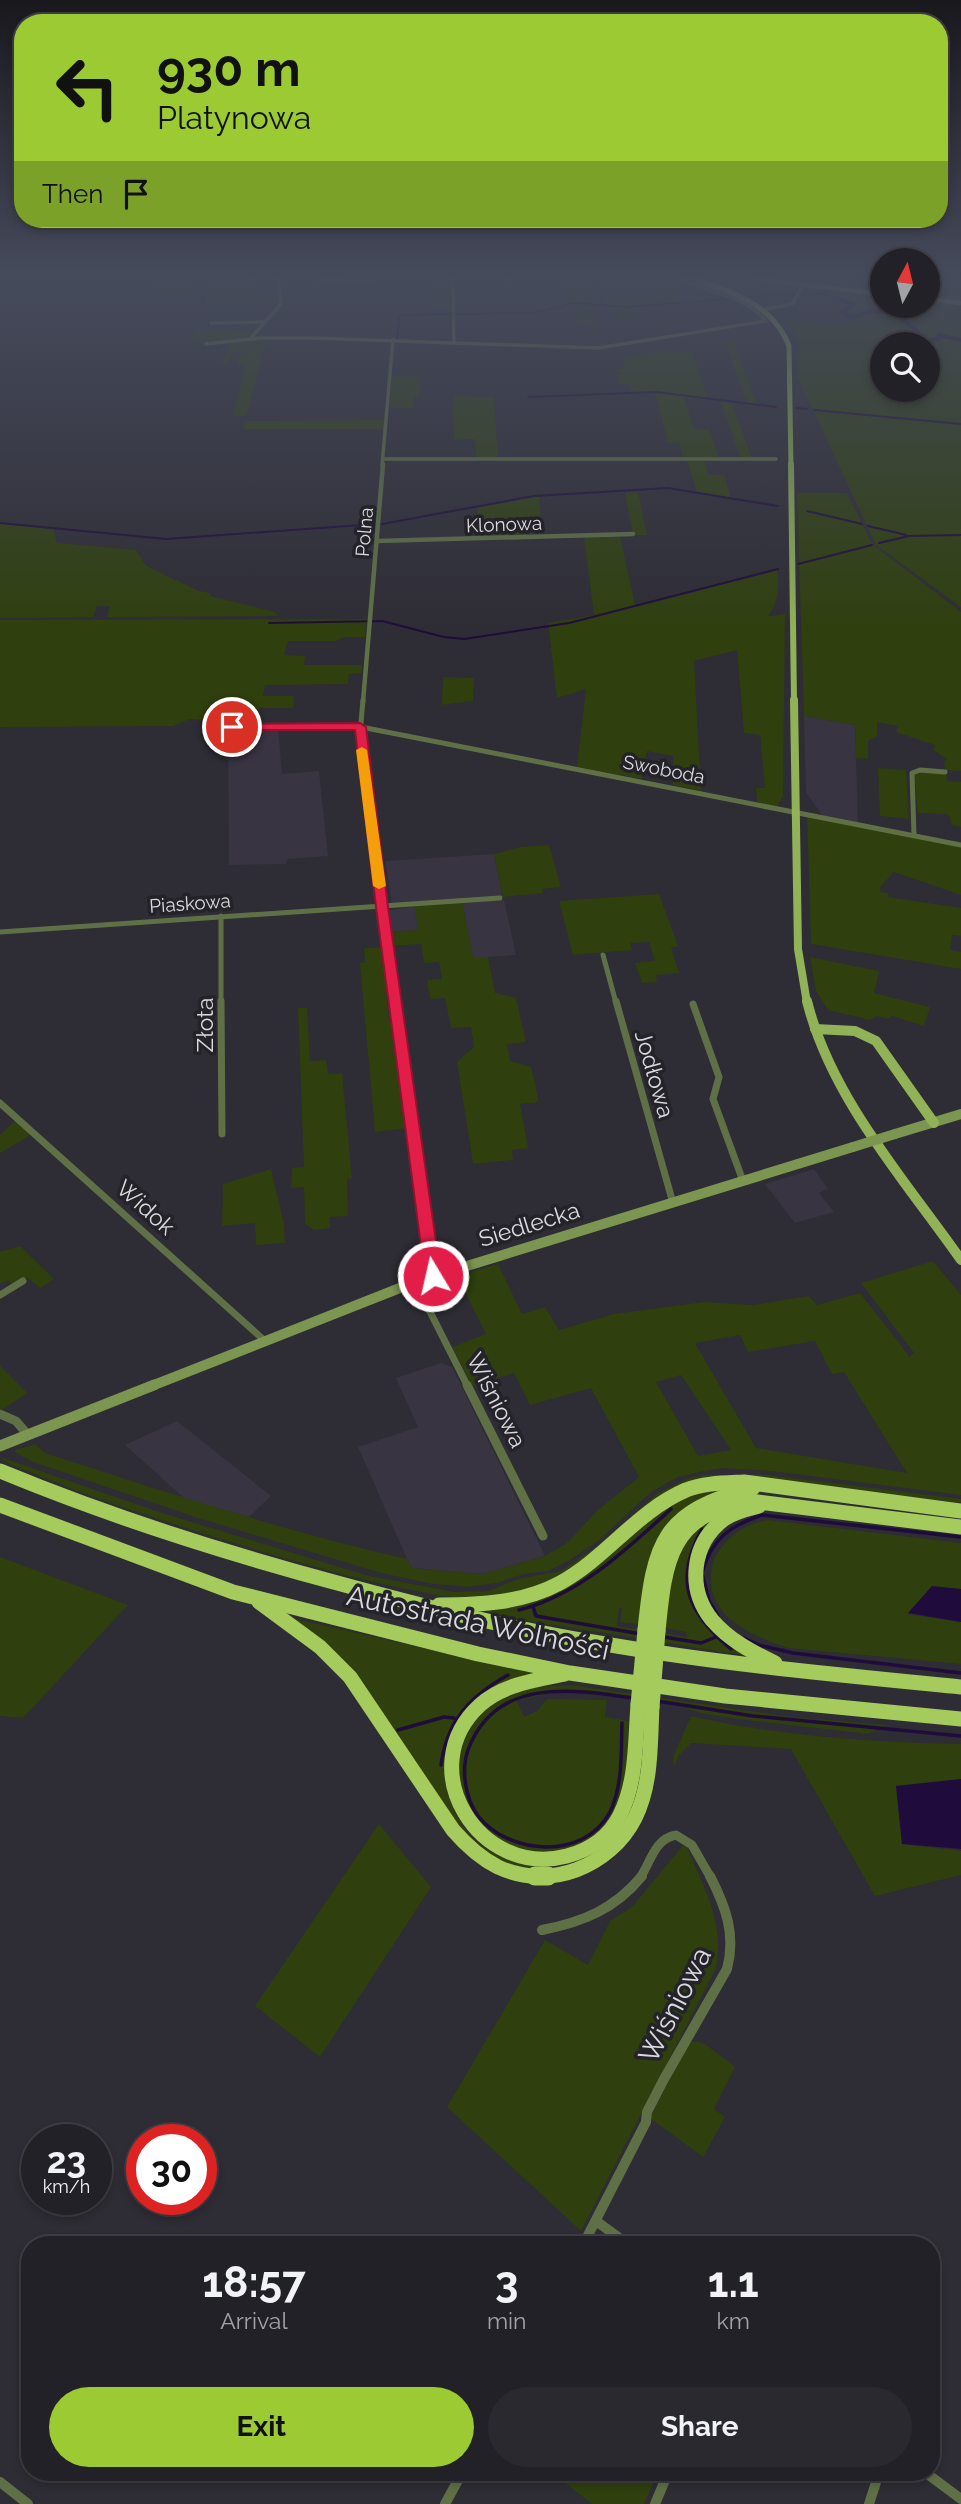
<!DOCTYPE html>
<meta charset="utf-8">
<style>
body{margin:0;font-family:Raleway,sans-serif;background:#2a292f;color:#f1f3f6;height:100vh;display:flex;flex-direction:column;font-size:26px;white-space:nowrap}
*{box-sizing:border-box;margin:0}
p{font-size:23px;color:#a2a3a7}
.icon{flex:none;width:38px;height:38px;fill:none;stroke:currentColor;stroke-width:2;stroke-linecap:round;stroke-linejoin:round}
.map{position:relative;flex:1;overflow:hidden}
.details{position:absolute;left:21px;top:2236px;width:919px;height:245px;display:flex;flex-direction:column;background:#222127;border-radius:28px;box-shadow:0 4px 10px #0003,0 0 0 2px #3f3e44}
.details>*{flex:none}
.guide{position:absolute;left:14px;top:14px;width:934px;height:214px;border-radius:28px;box-shadow:0 4px 10px #0003,0 0 0 2px #3f3e44;background:#9cca32;color:#111;overflow:hidden}
.needle{width:46px;rotate:7deg}
.fabs{position:absolute;left:870px;top:248px;display:grid;gap:14px}
.fabs a{display:grid;place-items:center;width:70px;height:70px;border-radius:50%;background:#222127;box-shadow:0 4px 10px #0003,0 0 0 2px #3f3e44;font-size:35px}
.speed{position:absolute;left:21px;top:2124px;display:flex;gap:14px;font-size:35px;font-weight:700;text-align:center}
.speed>*{display:grid;place-content:center;width:91px;height:91px;border-radius:50%;background:#222127;box-shadow:0 4px 10px #0003,0 0 0 2px #3f3e44;line-height:1}
.speed small{font-size:18px;font-weight:400}
.speed .limit{border:10px solid #d22;background:#fff;color:#111}
.pin{position:absolute;display:grid;place-items:center;width:60px;height:60px;color:#fff;margin:-30px;border:4px solid #fff;border-radius:50%;box-shadow:0 2px 7px #0007}
.me{position:absolute;width:77px;margin:-38px;rotate:351deg;stroke-linejoin:round;filter:drop-shadow(0 0 5px #0008)}
.turn{display:flex;align-items:center;gap:24px;height:147px;padding:0 28px;font-size:32px}
.turn .icon{width:91px;height:91px;stroke-width:2.5}
.turn b{display:block;font-size:49px;line-height:60px}
.then{display:flex;align-items:center;height:66px;padding:0 28px;background:#0003;gap:14px;font-size:26px}
.eta{display:flex;justify-content:space-evenly;align-items:center;height:119px;text-align:center}
.eta b{font-size:42px;font-weight:700;line-height:49px}
.cta{display:flex;gap:14px;margin-top:auto;padding:14px 28px}
.cta a{flex:1;height:80px;border-radius:42px;background:#9cca32;color:#111;font-size:28px;font-weight:700;line-height:80px;text-align:center}
.cta a+a{background:#2a292f;color:#f1f3f6}
.map>svg:first-child{display:block}
.built{fill:#383442}
.green{fill:#2f3f0e;fill-rule:evenodd}
.water{fill:#200c3c}
.lines{fill:none;stroke-linecap:round;stroke-linejoin:round}
.stream-far1{stroke:#200c3c;stroke-width:2}
.stream{stroke:#200c3c;stroke-width:3.5}
.river{fill:#200c3c;fill-rule:evenodd}
.street-far5{stroke:#607046;stroke-width:3.5}
.street-far4{stroke:#607046;stroke-width:4.5}
.street-far3{stroke:#607046;stroke-width:5}
.street-far2{stroke:#607046;stroke-width:7}
.street-far1{stroke:#607046;stroke-width:9}
.street{stroke:#607046;stroke-width:10}
.secondary-far2{stroke:#7c9550;stroke-width:4.5}
.secondary-far1{stroke:#7c9550;stroke-width:10}
.secondary{stroke:#7c9550;stroke-width:11}
.primary-far3{stroke:#91b256;stroke-width:5}
.primary-far2{stroke:#91b256;stroke-width:6}
.primary-far1{stroke:#91b256;stroke-width:8}
.primary{stroke:#91b256;stroke-width:10}
.highway-far1{stroke:#a4cb5b;stroke-width:15}
.highway{stroke:#a4cb5b;stroke-width:19}
.secondary-bridge{stroke:#7c9550;stroke-width:10}
.highway-bridge{stroke:#a4cb5b;stroke-width:15}
.route{fill:#e11d48;stroke:#92132f;stroke-width:2}
.slow{fill:#f59e0b}
.labels{text-anchor:middle;dominant-baseline:central;stroke-width:7;stroke-linejoin:round;paint-order:stroke}
.far-street-label{font-size:19px;fill:#dad9de;stroke:#25232a}
.street-label{font-size:23px;fill:#dad9de;stroke:#25232a}
.near-street-label{font-size:28px;fill:#dad9de;stroke:#25232a}
</style>
<div class="map">
<svg width="961" height="2504" viewBox="0 0 961 2504">
<rect width="100%" height="100%" fill="#2e2c34"/>
<g class="built">
<path d="M601,280h70l3,5h-19l3,10 -54,1z"/>
<path d="M733,280l44,5 18,7 -50,2 -32,-13z"/>
<path d="M804,716l51,9 3,98 -36,-8 -16,-23z"/>
<path d="M278,727l4,47 37,-3 9,85 -41,3 -1,5 -57,1 -1,-137z"/>
<path d="M494,854l9,43 -111,7 -7,-43z"/>
<path d="M504,900l12,55 -43,3 -11,-56z"/>
<path d="M415,906l3,24 -30,2 -2,-21z"/>
<path d="M814,1169l14,20 -9,4 15,19 -39,11 -30,-39z"/>
<path d="M441,1363l11,4 93,189 -63,18 -70,-6 -5,-9 -49,-112 60,-20 -22,-49z"/>
<path d="M177,1421l94,75 -22,21 -64,-18 -60,-54z"/>
</g>
<g class="green">
<path d="M163,280h16l-2,4 16,1 -3,10 -36,1z"/>
<path d="M212,280h44l-3,15h25l1,9 -75,1z"/>
<path d="M441,280h11l-1,27h-19v-23l9,-1z"/>
<path d="M571,280h15l11,46h-17l-5,-22h-8l-4,-19h8z"/>
<path d="M928,280h33v21l-33,-4z"/>
<path d="M654,285h20l8,17 -67,4 17,2 4,12h-17l-1,-4h-6l-8,-20 53,-1z"/>
<path d="M845,291l37,5v10h46v-5l33,4v302l-85,-62 -79,-169 1,-33 -5,-13 -10,-12 57,7 35,-12 -36,-15zM882,345h46v45h-46z"/>
<path d="M196,329l58,1 -7,8 -57,7z"/>
<path d="M267,339l-21,77h-13l12,-51 -8,-1 5,-12h-9l-5,12 -6,2 7,-24z"/>
<path d="M725,342h9l23,63 -10,-1z"/>
<path d="M663,351h29l16,48 -24,-2 10,32h15l10,30h-35l-5,-16h-11l-13,-51 -23,1 -3,-9h-10l-3,-15h9l-2,-12z"/>
<path d="M420,376l-1,20h-5v12h-24l2,-31z"/>
<path d="M453,396l41,1 4,62h-22l-1,-20 -21,1z"/>
<path d="M721,402l11,2 20,55h-11z"/>
<path d="M384,420v9h-141l2,-8z"/>
<path d="M687,460h17l4,15h16l7,23 -34,-6z"/>
<path d="M638,492l9,43h-14l-8,-42z"/>
<path d="M797,493h50l25,51 89,68v159l-16,-1 -1,-8 3,-3 -14,-9 2,-5 -39,-13 2,-6 -21,-4v14l-9,5v18l-12,-1 -1,-33 -51,-9z"/>
<path d="M539,496l2,25h-15v15l-49,2v-30z"/>
<path d="M0,523l53,6 4,14 79,7 10,16 53,25 11,2v3l65,16 3,4 -171,1 3,-11h-13l-4,11 -93,1z"/>
<path d="M620,536l15,69 142,-37c2,18 2,33 -9,48l17,-2 -2,182 -6,11 -20,-5 -1,-14h9l-5,-53 -16,-2 -7,-83 -43,11 7,130 -28,-6v-29l-26,-5 -5,28 -65,-12 9,-78 -29,9 -9,-75 46,-8 -10,-78z"/>
<path d="M367,619l-2,18h-20l-10,4h-47l-4,14 21,1 -1,9h58v8l-13,1 -1,10 -83,1 -2,11h31l-1,12h-31l-20,9 -27,4 -25,-2 -17,7 -173,1v-107z"/>
<path d="M443,677l31,1 -1,23 -31,4z"/>
<path d="M878,768l28,2 3,49 -29,-3z"/>
<path d="M914,772l32,1 1,8 14,1v45l-10,-2 -1,-8 -4,-3 -28,-1z"/>
<path d="M807,815l154,32v48l-67,-23 -13,14 -1,6 8,1v4l73,11v28l-9,-1 -2,15 11,2v17l-150,-25z"/>
<path d="M549,845l12,42 -19,2 1,4 -40,4 -9,-43 26,-7z"/>
<path d="M659,894l19,52 -7,2 8,25 -23,2 1,7 -15,1 -7,-20 20,-2 -6,-19 -19,1 2,7 -59,5 -14,-54z"/>
<path d="M462,902l11,55h15l7,36 21,5 10,44 -19,2 3,17 21,6 8,35 -19,2 8,44 -16,2 1,10 -40,4 -16,-102 17,-15 -3,-20 -20,1 -6,-30 -15,1 -3,-19 15,-1 -3,-17 -15,1 -3,-19 -31,2 -2,-14 30,-2 -4,-24z"/>
<path d="M384,947l6,44 -4,1 3,28 6,1 14,107 -34,4 -15,-169 5,-1 -1,-14z"/>
<path d="M810,957l69,14 -5,22 56,14 -6,19 -32,-10 -4,3 -11,-3 -7,4 -42,-10 -12,-19z"/>
<path d="M298,1008h9l3,53 16,-1 2,14 14,-1 10,105 -5,1 1,37 -18,1v11l-16,2 -9,-6 -1,-37 -13,1 1,-20 12,-1z"/>
<path d="M15,1121l16,14 -31,18v-18z"/>
<path d="M271,1169l13,55 1,19 -29,2 -1,-22 -33,3 1,-42z"/>
<path d="M20,1246l34,33 -14,9 -12,-10 -14,8 -6,-6 -8,4v-32z"/>
<path d="M933,1261l28,34v200l-189,-24 -48,-3 -20,3 -26,6 -27,15 -53,49 -30,20 -20,10 -25,3 -26,9 -29,4 -35,-3 -52,-11 -183,-55 -165,-56 -20,-11 22,-7 10,9c120,39 239,78 362,106l5,9 70,6 63,-18 22,-13 31,-33 41,-33 -48,-89 -61,17 -16,-32 -42,13 -20,-39 34,-13 -29,-58 41,-12 24,50 23,-7 14,23 55,-16 90,-12 49,3 56,-9 8,9 43,-12 50,64 4,-4 -53,-70zM740,1335l8,17 67,-11 17,33 12,-2 63,101 -151,-25 -61,-105zM681,1375l50,75 -33,6 -42,-74z"/>
<path d="M0,1366l27,27 -25,17 -2,-2z"/>
<path d="M0,1457l162,56 207,63 86,16 33,-1 30,-12 43,-8 35,-24 62,-54 31,-15 16,-3h63l193,24v4l-207,-26c-29,-1 -55,-1 -82,12 -18,8 -32,22 -46,35 -35,32 -69,60 -116,70 -29,7 -61,4 -89,-2 -68,-13 -134,-33 -200,-53 -60,-19 -121,-38 -179,-62 -13,-6 -34,-11 -42,-20z"/>
<path d="M732,1487c-79,28 -84,58 -93,137l-19,-2 2,-14h-3l-2,18 70,11 -1,-5 -21,-4 7,-60 19,-36 29,-15 -30,68 58,71 -226,-36 -50,-12 110,-32 24,-17 43,-41 33,-21z"/>
<path d="M768,1520l193,23v46l-29,-2 -24,27 53,8v42l-172,-16c-33,-10 -81,-30 -78,-72 1,-12 3,-20 11,-29 13,-16 26,-23 46,-27z"/>
<path d="M0,1557l128,48 -105,113 -23,-2z"/>
<path d="M291,1618l251,57 -70,30c-6,18 -25,62 -26,78 0,10 6,22 10,31 22,43 65,55 110,53 -36,4 -55,3 -86,-18 -32,-23 -50,-66 -73,-98 -35,-47 -78,-89 -116,-133z"/>
<path d="M570,1685l222,32 95,8 -19,9 -130,-15 -33,-5 -37,-11 -39,-5 -62,-6 -21,2 -29,7 7,16 13,-6 10,-12 60,1 -2,17 24,4c-1,30 -2,61 -14,89 -17,37 -63,51 -100,38 -8,-2 -15,-10 -22,-14 -5,-4 -14,-8 -18,-13 -4,-4 -6,-13 -8,-19 -3,-6 -7,-13 -9,-20 -8,-37 22,-75 54,-89 18,-7 39,-7 58,-8z"/>
<path d="M691,1716c88,20 180,26 270,28v35l-65,7 6,58 59,7v24l-86,21 -84,-147 -100,-6 -12,12 -5,12 -1,-10z"/>
<path d="M379,1824l52,63 -111,170 -65,-51z"/>
<path d="M685,1843c18,43 40,78 31,125l-135,263 -134,-124 98,-167 43,25 22,-44 22,-14z"/>
<path d="M695,2041l10,3 30,23 -21,42 11,8 -22,40 -53,-39 38,-75z"/>
<path d="M568,2473h76l10,8 -10,23h-52l-29,-23z"/>
</g>
<g class="water">
<path d="M932,1586l29,3v33l-53,-9z"/>
<path d="M961,1779v70l-59,-5 -6,-58z"/>
</g>
<g class="lines">
<g class="stream-far1">
<path d="M801,294h25"/>
<path d="M747,298l49,-4"/>
<path d="M456,314l77,-1 43,-10 51,4 104,-8"/>
<path d="M397,338l3,-23 51,-1"/>
<path d="M528,397l128,-5 120,15"/>
<path d="M796,408l11,1"/>
<path d="M814,410l147,14"/>
<path d="M807,511l55,13"/>
<path d="M0,523l166,16 209,-15"/>
<path d="M382,524l152,-28 134,-8 110,18"/>
<path d="M868,526l38,9"/>
<path d="M879,543l30,-7 52,-1"/>
<path d="M798,564l74,-19"/>
<path d="M269,623l113,-2 62,16 20,2 105,-16 209,-54"/>
</g>
<g class="stream">
<path d="M702,1529c-29,52 -14,84 29,120"/>
<path d="M703,1570c9,-32 29,-45 59,-55l199,22"/>
<path d="M703,1577l6,24 9,15"/>
<path d="M533,1607l3,9 105,18"/>
<path d="M519,1610c60,-15 107,-60 152,-101"/>
<path d="M664,1637l37,6 15,-6"/>
<path d="M744,1638l15,7 34,8 168,20"/>
<path d="M657,1701l96,15 208,20"/>
<path d="M622,1723c-1,29 1,62 -12,89 -26,49 -101,43 -132,4 -13,-18 -17,-46 -10,-66 27,-73 104,-61 165,-52"/>
<path d="M398,1730l46,-13 10,1"/>
<path d="M441,1765c6,-44 29,-69 67,-90"/>
</g>
<path class="river" d="M832,280h6l-10,14 29,10 -10,7 3,4c8,0 11,-3 17,-5 20,-5 42,9 54,22l-1,3 7,4 8,-1 3,-5 23,5v4l-20,-4 -1,3 -14,2 -11,-6 1,-4c-11,-11 -31,-24 -47,-19 -8,3 -13,5 -22,4l-7,-7 9,-7 -27,-9z"/>
<g class="street-far5">
<path d="M320,280l54,2"/>
<path d="M453,280l1,62"/>
<path d="M766,309l26,-5 11,-19"/>
<path d="M211,323l52,-1"/>
<path d="M250,339l31,-35 -2,-24"/>
<path d="M206,344l54,-6h53l285,10 168,-27c-22,-26 -56,-29 -86,-41"/>
<path d="M384,459h392"/>
<path d="M382,466l11,-127"/>
</g>
<g class="street-far4">
<path d="M377,541l256,-7"/>
<path d="M363,702l20,-238"/>
</g>
<g class="street-far3">
<path d="M363,700l-3,34 36,269"/>
<path d="M232,727h129l600,118"/>
<path d="M914,835l-2,-62 8,-3 25,2"/>
<path d="M221,916v87"/>
<path d="M0,932l500,-34"/>
<path d="M603,955l13,48"/>
</g>
<g class="street-far2">
<path d="M221,1001l1,133"/>
<path d="M396,1001l37,275"/>
<path d="M616,1001l57,202"/>
<path d="M693,1004l26,73 -6,22 30,82"/>
<path d="M0,1103l265,238"/>
<path d="M415,1282l53,105"/>
<path d="M0,1295l23,-14"/>
</g>
<g class="street-far1">
<path d="M467,1385l76,151"/>
<path d="M0,1414l16,7 12,14"/>
<path d="M640,1878c11,-16 14,-39 36,-43l16,10 19,33"/>
</g>
<g class="street">
<path d="M542,1930c41,-8 73,-21 100,-54"/>
<path d="M596,2221l33,24"/>
<path d="M583,2245l63,-123 1,-10 17,-33 63,-110c9,-34 -1,-62 -17,-93"/>
<path d="M926,2473l35,26"/>
<path d="M0,2482l28,22"/>
<path d="M445,2504l17,-31"/>
<path d="M655,2504l13,-31"/>
<path d="M869,2504l10,-31"/>
</g>
<g class="secondary-far2">
<path d="M759,280l123,14"/>
<path d="M928,299l33,4"/>
</g>
<g class="secondary-far1">
<path d="M895,1134l66,-20"/>
<path d="M149,1387l266,-105 438,-135"/>
</g>
<path class="secondary" d="M0,1446l154,-61"/>
<path class="primary-far3" d="M696,280c38,12 78,26 93,66l2,120"/>
<path class="primary-far2" d="M791,464l3,238"/>
<path class="primary-far1" d="M794,700l4,249 9,54"/>
<g class="primary">
<path d="M807,1001c24,97 98,179 154,259"/>
<path d="M815,1029l40,2 21,10 58,82"/>
</g>
<g class="highway-far1">
<path d="M0,1471c111,46 225,82 341,113 85,23 171,45 258,59 120,21 241,32 362,44"/>
<path d="M0,1505l233,87 245,62 92,19 155,23 236,23"/>
<path d="M759,1506c-12,3 -25,6 -35,13 -33,25 -37,70 -12,101 17,20 40,32 63,43"/>
<path d="M259,1602l61,45 30,30 103,153c13,15 27,28 45,37 51,24 112,0 137,-49 17,-34 15,-75 17,-111"/>
<path d="M439,1605c41,0 84,-2 121,-22 46,-25 77,-72 126,-93 18,-7 38,-7 58,-8l217,29"/>
<path d="M645,1630c9,-88 17,-119 108,-142"/>
<path d="M658,1631c7,-72 12,-116 92,-130l211,26"/>
<path d="M565,1674c-28,6 -62,10 -85,31 -69,63 -1,174 87,151 23,-6 42,-19 53,-41 17,-34 15,-73 18,-110"/>
</g>
<path class="highway" d="M535,1876h13"/>
<path class="secondary-bridge" d="M853,1147l42,-13"/>
<g class="highway-bridge">
<path d="M638,1705l7,-75"/>
<path d="M652,1707l6,-76"/>
</g>
</g>
<linearGradient id="sky" x2="0" y2="1"><stop stop-color="#19181d"/><stop offset="0.44" stop-color="#464b5c"/><stop offset="1" stop-color="#464b5c" stop-opacity="0"/></linearGradient>
<rect width="961" height="631" fill="url(#sky)"/>
<path class="route" d="M360,723l6,4 22,180 53,369 -8,7 -8,-7 -49,-369 -21,-177h-123l-6,-3 6,-3z"/>
<path class="slow" d="M362,747l5,3 19,136 -7,3 -6,-3 -17,-136z"/>
<g class="labels">
<g class="far-street-label">
<text transform="translate(504 524) rotate(-2)">Klonowa</text>
<text transform="translate(364 532) rotate(-85)">Polna</text>
<text transform="translate(664 769) rotate(11)">Swoboda</text>
<text transform="translate(190 903) rotate(-4)">Piaskowa</text>
</g>
<g class="street-label">
<text transform="translate(204 1025) rotate(-90)">Złota</text>
<text transform="translate(655 1074) rotate(74)">Jodłowa</text>
<text transform="translate(146 1207) rotate(42)">Widok</text>
<text transform="translate(529 1224) rotate(-17)">Siedlecka</text>
<text transform="translate(497 1400) rotate(63)">Wiśniowa</text>
</g>
<g class="near-street-label">
<text transform="translate(478 1623) rotate(12)">Autostrada Wolności</text>
<text transform="translate(675 2005) rotate(-63)">Wiśniowa</text>
</g>
</g>
</svg>
<div class="fabs">
<a><svg class="needle" viewBox="-14 -14 28 28"><path d="M0-13l5 13h-10z" fill="#e53935"/><path d="M0 13l5-13h-10z" fill="#a2a3a7"/></svg></a>
<a><svg class="icon" aria-label="search" viewBox="0 0 24 24"><circle cx="10" cy="10" r="6"/><path d="M15 15l6 6"/></svg></a>
</div>
<div class="speed"><div>23<small>km/h</small></div><div class="limit">30</div></div>
<div class="pin" style="left:232px;top:727px;background:#d93025"><svg class="icon" aria-label="arrive" viewBox="0 0 24 24"><path d="M6 21V4h12l-3 4 3 4H6"/></svg></div>
<svg class="me" style="left:433px;top:1276px" viewBox="-20 -20 40 40"><circle r="17" fill="#e11d48" stroke="#fff" stroke-width="3"/><path d="M0-11L8 9 0 5-8 9z" fill="#fff"/></svg>
<div class="guide">
<div class="turn"><svg class="icon" aria-label="left" viewBox="0 0 24 24"><path d="M17 20v-9H6M10 6l-5 5 5 5"/></svg><div><b>930 m</b>Platynowa</div></div>
<div class="then">Then<svg class="icon" aria-label="arrive" viewBox="0 0 24 24"><path d="M6 21V4h12l-3 4 3 4H6"/></svg></div>
</div>
<section class="details">
<div class="eta">
<div><b>18:57</b><p>Arrival</p></div>
<div><b>3</b><p>min</p></div>
<div><b>1.1</b><p>km</p></div>
</div>
<div class="cta"><a>Exit</a><a>Share</a></div>
</section>
</div>
